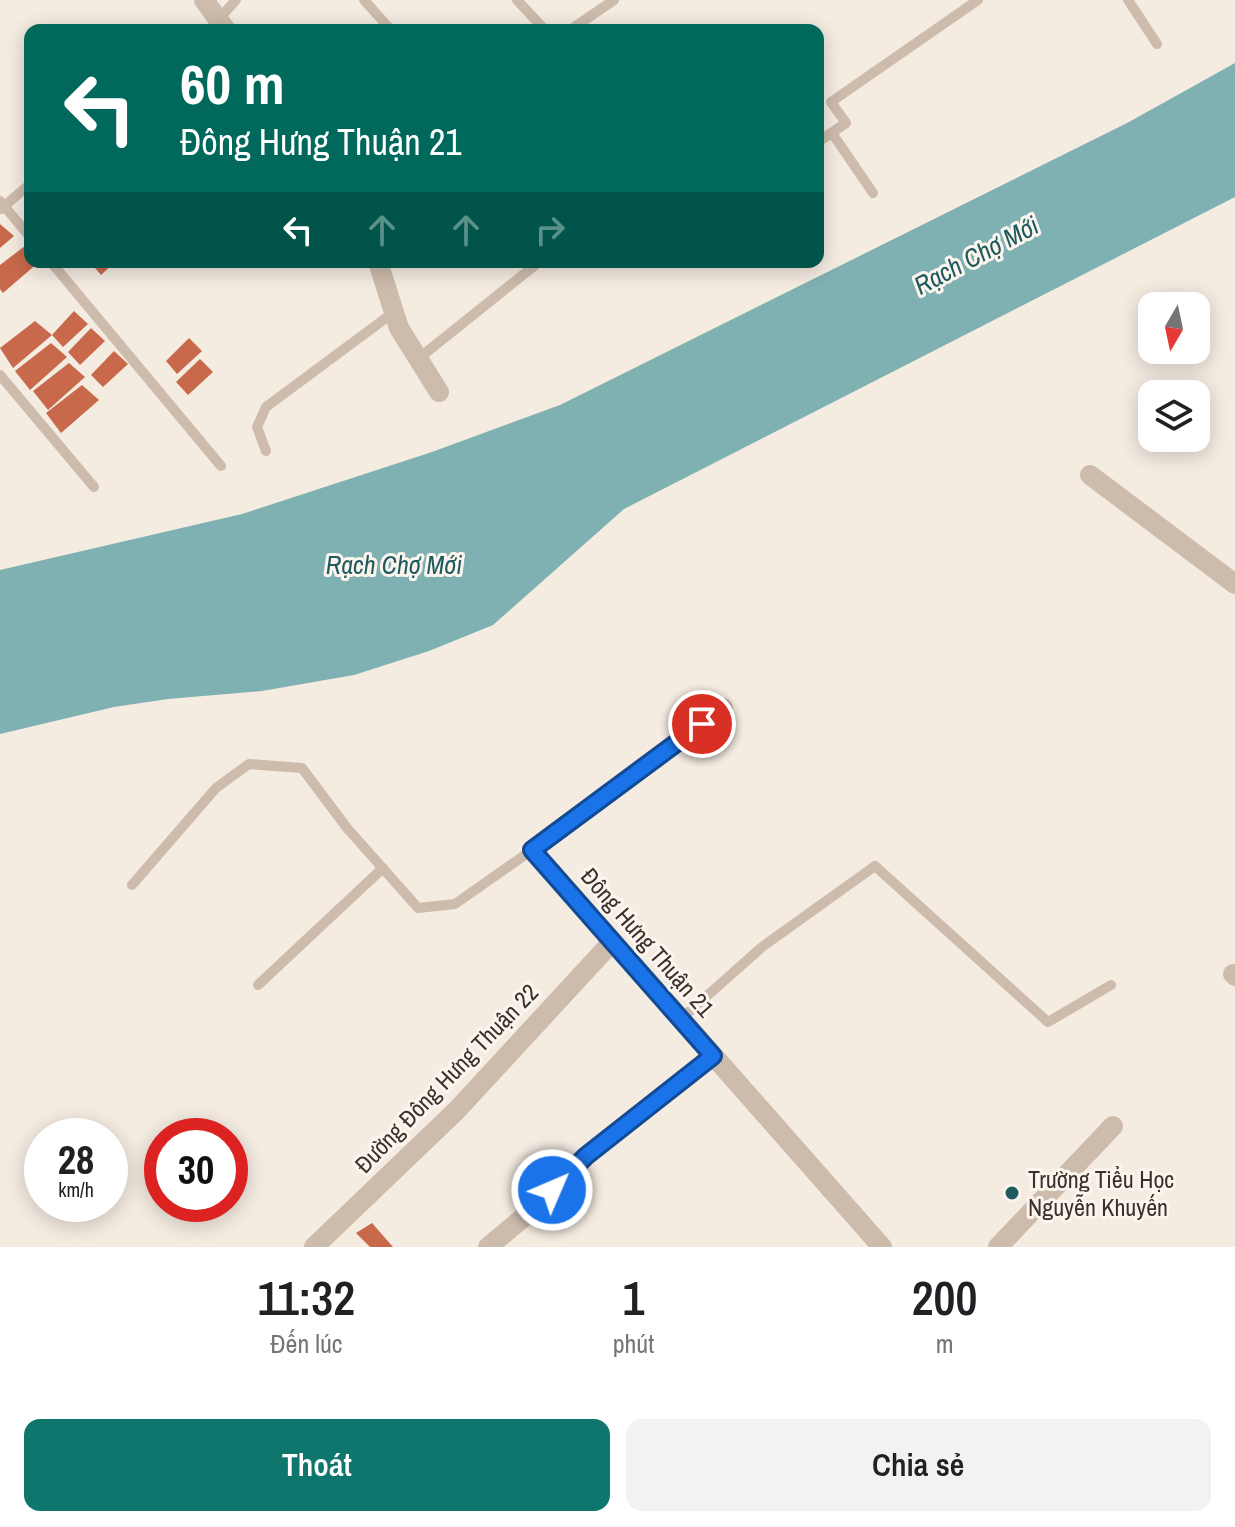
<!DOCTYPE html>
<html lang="vi">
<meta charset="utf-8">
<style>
body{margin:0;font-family:"Archivo Narrow",sans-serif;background:#f2f2f2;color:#202124;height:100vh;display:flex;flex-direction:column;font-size:30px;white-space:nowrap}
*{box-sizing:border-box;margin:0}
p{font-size:26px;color:#757577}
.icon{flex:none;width:44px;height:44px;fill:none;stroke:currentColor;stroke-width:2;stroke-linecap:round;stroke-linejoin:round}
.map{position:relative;height:1247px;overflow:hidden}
.panel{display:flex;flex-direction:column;background:#fff;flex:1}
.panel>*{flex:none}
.hud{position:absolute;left:24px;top:24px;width:800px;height:244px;border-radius:16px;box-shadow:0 4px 20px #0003;background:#00695c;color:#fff;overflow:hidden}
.needle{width:52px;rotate:189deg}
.fabs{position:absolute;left:1138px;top:292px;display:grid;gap:16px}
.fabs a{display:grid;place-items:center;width:72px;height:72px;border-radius:16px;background:#fff;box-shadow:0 4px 20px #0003;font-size:40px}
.speed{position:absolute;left:24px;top:1118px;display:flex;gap:16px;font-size:40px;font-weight:700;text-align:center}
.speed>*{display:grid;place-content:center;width:104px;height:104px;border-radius:50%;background:#fff;box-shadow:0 4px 20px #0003;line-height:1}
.speed small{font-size:20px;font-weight:400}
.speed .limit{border:12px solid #d22;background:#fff;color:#111}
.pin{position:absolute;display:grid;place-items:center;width:68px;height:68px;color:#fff;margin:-34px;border:4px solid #fff;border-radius:50%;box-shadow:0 2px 8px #0007}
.me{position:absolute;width:88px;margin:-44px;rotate:45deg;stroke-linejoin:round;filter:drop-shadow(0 0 6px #0008)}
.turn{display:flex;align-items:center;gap:28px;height:168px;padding:0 24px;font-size:36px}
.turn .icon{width:104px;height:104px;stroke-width:2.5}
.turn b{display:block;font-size:56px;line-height:68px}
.lanes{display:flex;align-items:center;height:76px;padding:0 24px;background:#0003;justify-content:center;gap:40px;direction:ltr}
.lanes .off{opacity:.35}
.eta{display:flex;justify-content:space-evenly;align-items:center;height:136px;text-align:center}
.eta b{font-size:48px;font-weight:600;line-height:56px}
.cta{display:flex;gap:16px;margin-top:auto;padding:16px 24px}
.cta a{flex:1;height:92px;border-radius:16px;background:#0f766e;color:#fff;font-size:32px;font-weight:600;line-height:92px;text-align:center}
.cta a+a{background:#f2f2f2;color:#202124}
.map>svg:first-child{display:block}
.water{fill:#7fb0b2}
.building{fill:#c8694b}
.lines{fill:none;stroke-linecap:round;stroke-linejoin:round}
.lane{stroke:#cdbbac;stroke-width:10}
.street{stroke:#cdbbac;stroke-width:20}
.route-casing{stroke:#114b97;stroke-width:20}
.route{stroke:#1a73e8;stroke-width:14}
.poi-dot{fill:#1f5a5e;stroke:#fbf5ee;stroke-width:3}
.labels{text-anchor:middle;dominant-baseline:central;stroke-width:6;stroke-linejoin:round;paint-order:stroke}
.street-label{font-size:24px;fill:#3b302b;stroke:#fbf5ee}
.poi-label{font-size:24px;fill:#3b302b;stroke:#fbf5ee;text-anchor:start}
.water-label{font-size:26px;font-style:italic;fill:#1f5a5e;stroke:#fbf5ee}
</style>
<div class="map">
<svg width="1235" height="1247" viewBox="0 0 1235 1247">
<rect width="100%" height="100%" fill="#f4ebe1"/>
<path class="water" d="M1235,63v134l-611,312 -131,116 -64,26 -75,24 -92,16 -94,8 -54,8 -114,27v-164l242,-56 190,-62 128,-47 569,-283z"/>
<g class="building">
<path d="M0,224l14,12 -14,12z"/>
<path d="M25,246l5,5v11h9l-36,31 -3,-4v-24z"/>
<path d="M90,262h25l-14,13z"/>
<path d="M74,311l14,13 -25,23 -11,-12z"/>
<path d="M35,321l17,14 -39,33 -13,-20z"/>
<path d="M91,328l14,13 -25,24 -12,-13z"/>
<path d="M189,338l13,13 -25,23 -11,-13z"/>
<path d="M51,343l16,14 -37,33 -15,-19z"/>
<path d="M114,351l14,13 -25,23 -12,-12z"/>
<path d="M200,359l13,13 -25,23 -12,-13z"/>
<path d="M69,363l16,14 -37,33 -15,-19z"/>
<path d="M82,385l17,15 -38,33 -15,-20z"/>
<path d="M372,1223l21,24h-23l-14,-14z"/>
</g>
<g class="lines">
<g class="lane">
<path d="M364,0l27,30"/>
<path d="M517,0l28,30"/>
<path d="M1128,0l29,44"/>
<path d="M209,30l27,-30"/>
<path d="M570,30l44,-30"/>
<path d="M832,133l41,60"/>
<path d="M818,142l28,-19 -15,-21 147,-102"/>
<path d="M0,201l30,36"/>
<path d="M1,209l29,-25"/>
<path d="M51,262l170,204"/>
<path d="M418,359l121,-97"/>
<path d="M0,375l94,112"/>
<path d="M266,451l-9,-24 9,-20 128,-95"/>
<path d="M132,885l84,-97 33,-24 53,4 45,60 71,80 37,-4 77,-54"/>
<path d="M258,985l125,-117"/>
<path d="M681,1019l81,-72 113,-81 173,156 63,-37"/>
</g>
<g class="street">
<path d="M204,0l22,30"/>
<path d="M378,262l21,66 40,64"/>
<path d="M1090,475l145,109"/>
<path d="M723,708l-191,142 350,397"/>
<path d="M1233,974l2,2"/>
<path d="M314,1247l143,-137 155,-168"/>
<path d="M488,1247l48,-40 50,-51 127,-100"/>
<path d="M998,1247l115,-121"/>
</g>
</g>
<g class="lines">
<g class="route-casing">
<path id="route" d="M552,1190l34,-34 127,-100 -181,-206 170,-126"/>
</g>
<use href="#route" class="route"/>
</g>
<circle class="poi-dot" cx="1012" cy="1193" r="8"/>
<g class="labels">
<g class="street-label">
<text transform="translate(648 942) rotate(49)">Đông Hưng Thuận 21</text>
<text transform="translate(446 1078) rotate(-46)">Đường Đông Hưng Thuận 22</text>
</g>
<g class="poi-label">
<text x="1028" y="1179">Trường Tiểu Học<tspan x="1028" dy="28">Nguyễn Khuyến</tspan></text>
</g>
<g class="water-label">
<text transform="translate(976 255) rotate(-28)">Rạch Chợ Mới</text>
<text x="394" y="564">Rạch Chợ Mới</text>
</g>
</g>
</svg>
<div class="fabs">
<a><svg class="needle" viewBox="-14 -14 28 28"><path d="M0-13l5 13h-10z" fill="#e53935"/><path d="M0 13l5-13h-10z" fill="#757577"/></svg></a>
<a><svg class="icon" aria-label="layers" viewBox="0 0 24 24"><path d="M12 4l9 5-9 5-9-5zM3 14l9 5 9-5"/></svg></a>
</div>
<div class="speed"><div>28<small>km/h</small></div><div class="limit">30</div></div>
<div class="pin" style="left:702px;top:724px;background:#d93025"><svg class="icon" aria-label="arrive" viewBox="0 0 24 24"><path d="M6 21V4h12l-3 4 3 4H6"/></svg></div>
<svg class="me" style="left:552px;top:1190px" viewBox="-20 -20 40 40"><circle r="17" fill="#1a73e8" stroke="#fff" stroke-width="3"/><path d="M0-11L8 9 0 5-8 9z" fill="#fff"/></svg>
<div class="hud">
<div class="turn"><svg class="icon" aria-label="left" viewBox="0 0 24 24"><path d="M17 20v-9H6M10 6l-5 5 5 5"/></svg><div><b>60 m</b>Đông Hưng Thuận 21</div></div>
<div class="lanes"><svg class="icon" aria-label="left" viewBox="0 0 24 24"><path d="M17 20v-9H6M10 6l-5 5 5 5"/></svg><svg class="icon off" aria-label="ahead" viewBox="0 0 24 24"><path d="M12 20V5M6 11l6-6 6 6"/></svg><svg class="icon off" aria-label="ahead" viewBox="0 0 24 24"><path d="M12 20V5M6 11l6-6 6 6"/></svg><svg class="icon off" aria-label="right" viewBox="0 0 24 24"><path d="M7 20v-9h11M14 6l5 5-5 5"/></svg></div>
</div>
</div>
<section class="panel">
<div class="eta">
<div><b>11:32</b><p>Đến lúc</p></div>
<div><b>1</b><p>phút</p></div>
<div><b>200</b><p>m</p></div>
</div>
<div class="cta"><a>Thoát</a><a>Chia sẻ</a></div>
</section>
